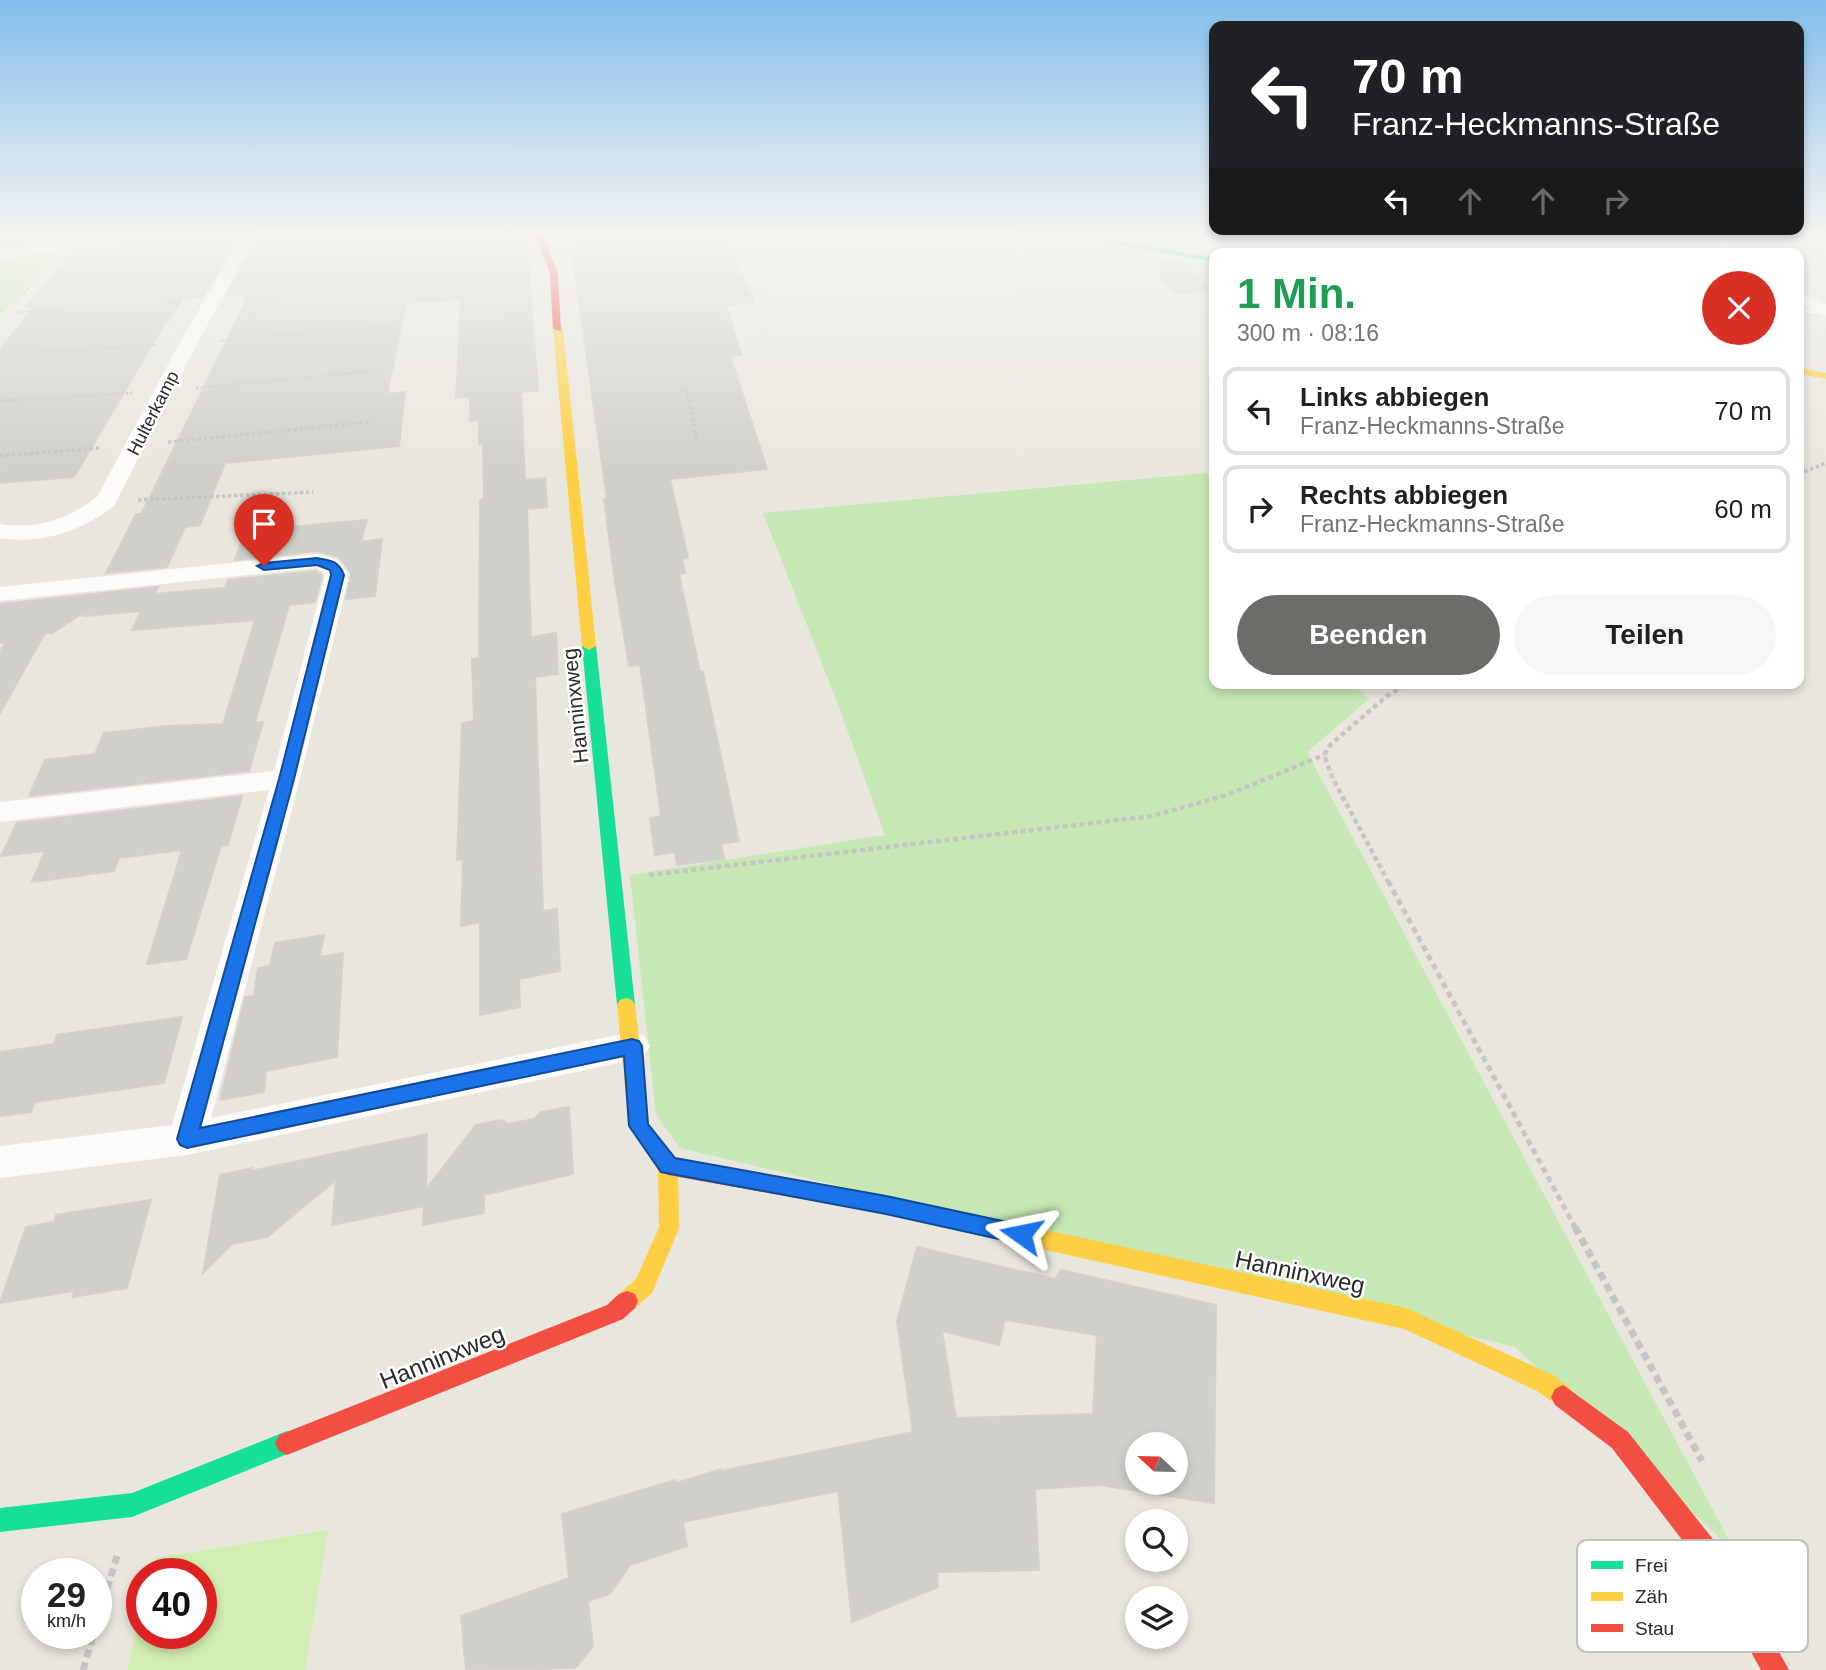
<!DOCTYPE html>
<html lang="de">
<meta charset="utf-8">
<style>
body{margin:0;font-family:Helvetica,sans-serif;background:#f6f6f6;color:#202124;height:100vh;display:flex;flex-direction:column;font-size:26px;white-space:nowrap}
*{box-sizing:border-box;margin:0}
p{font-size:23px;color:#757577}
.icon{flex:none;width:38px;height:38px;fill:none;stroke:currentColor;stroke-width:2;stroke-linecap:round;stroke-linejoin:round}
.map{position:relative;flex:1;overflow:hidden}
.panel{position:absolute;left:1209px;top:248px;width:595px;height:441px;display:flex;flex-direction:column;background:#fff;border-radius:14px;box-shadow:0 4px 10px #0003}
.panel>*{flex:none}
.top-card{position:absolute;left:1209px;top:21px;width:595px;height:214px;border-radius:14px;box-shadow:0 4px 10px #0003;background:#202124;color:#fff;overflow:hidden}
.needle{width:46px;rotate:292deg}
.tools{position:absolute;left:1125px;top:1432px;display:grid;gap:14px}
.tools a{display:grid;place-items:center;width:63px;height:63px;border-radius:50%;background:#fff;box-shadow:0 4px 10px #0003;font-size:35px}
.speed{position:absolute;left:21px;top:1558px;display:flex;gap:14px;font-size:35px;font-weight:700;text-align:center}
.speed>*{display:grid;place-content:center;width:91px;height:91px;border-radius:50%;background:#fff;box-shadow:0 4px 10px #0003;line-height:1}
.speed small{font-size:18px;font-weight:400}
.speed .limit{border:10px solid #d22;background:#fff;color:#111}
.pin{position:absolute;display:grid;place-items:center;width:60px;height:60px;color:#fff;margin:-72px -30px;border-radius:50% 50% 50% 0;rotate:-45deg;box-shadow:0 0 7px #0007}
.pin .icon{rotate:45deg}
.me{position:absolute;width:77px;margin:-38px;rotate:282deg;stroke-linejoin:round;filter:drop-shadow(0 0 5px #0008)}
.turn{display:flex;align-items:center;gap:24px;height:147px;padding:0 28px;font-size:32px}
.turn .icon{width:91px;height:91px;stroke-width:2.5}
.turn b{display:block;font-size:49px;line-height:60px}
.lanes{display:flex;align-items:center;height:66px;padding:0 28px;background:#0003;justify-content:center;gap:35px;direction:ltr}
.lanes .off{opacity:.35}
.round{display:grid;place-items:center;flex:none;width:74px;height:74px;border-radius:37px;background:#f6f6f6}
.headline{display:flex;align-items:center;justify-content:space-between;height:119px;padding:0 28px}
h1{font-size:42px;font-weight:600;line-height:52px;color:#1e9e55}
.action{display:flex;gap:14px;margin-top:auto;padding:14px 28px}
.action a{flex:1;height:80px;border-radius:42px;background:#6d6c69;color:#fff;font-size:28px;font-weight:600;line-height:80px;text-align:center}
.action a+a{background:#f6f6f6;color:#202124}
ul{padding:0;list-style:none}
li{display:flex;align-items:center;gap:21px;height:88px;margin:0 14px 10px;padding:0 14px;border:4px solid #e0e0e0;border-radius:14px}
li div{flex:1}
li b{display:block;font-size:26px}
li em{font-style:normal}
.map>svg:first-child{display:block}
.green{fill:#c5e8b4}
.pitch{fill:#d1edb1}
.building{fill:#d1cfc9;stroke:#d4d1cb;stroke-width:2;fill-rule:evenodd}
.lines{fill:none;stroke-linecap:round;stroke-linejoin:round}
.path-far4{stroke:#c6c5c5;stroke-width:2.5;stroke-dasharray:2.5 2;stroke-linecap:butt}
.path-far3{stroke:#c6c5c5;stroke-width:3.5;stroke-dasharray:3.5 2.5;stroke-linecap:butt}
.path-far2{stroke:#c6c5c5;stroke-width:4.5;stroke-dasharray:5 3.5;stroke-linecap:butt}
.path-far1{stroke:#c6c5c5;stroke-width:5;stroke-dasharray:6 4.5;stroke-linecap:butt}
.path{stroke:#c6c5c5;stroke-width:7;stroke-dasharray:8 5;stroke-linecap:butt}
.lane{fill:#fcfbfa;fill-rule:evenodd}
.street{fill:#fcfbfa;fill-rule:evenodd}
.fast{fill:#16e098;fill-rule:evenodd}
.slow{fill:#ffcf43;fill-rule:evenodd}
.jam{fill:#f24e42;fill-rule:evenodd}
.route{fill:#1a73e8;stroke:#114b97;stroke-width:2}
.labels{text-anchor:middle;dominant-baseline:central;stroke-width:5;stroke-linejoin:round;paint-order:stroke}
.far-street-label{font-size:18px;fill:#2a2a2a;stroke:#fff}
.street-label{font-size:21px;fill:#2a2a2a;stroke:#fff}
.near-street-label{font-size:24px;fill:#2a2a2a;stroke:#fff}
.key{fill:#fff;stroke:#bfbfbf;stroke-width:2}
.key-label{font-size:19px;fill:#2a2a2a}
</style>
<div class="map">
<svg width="1826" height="1670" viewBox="0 0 1826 1670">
<rect width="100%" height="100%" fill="#e9e6de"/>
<g class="green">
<path d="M0,235h77l-3,4 -74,12z"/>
<path d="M56,250l-56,66v-57z"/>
<path d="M1206,473l8,13v198h138l17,15 -62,53 429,801 -221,-206 -835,-199 -24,-34 -26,-239 255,-40 -46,-128 -76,-194z"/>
</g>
<path class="pitch" d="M328,1530l-23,140h-178l15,-60v23h59v-60h-50l4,-15z"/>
<g class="building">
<path d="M259,235h267l12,155 -17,2 4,88 20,-2 2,29 -20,2 4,128 25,-4 2,41 -23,3 8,234 14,-2 3,62 -41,8 1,28 -40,8v-93l-19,4 2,-67 -6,1 5,-137 12,-2 -2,-62 7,-1 1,-158h4l-1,-57 -4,1v-24l-9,1v-24l-14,1 5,-99 -55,4 -19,91 18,-2 -6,54 -174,17 -25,62 -15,2 -18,40 -61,6 30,-59h5l12,-23 95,-194v-3l-21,1z"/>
<path d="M721,235l34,67 -29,3 15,50 -11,1 37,113 -97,10 18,79 -6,1 3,14 -6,1 21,98h3l36,169 -18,3 3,15 -47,6 -2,-13 -20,3 -5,-37 11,-2 -21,-151 -11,1 -14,-84 -11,-83h3l-36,-254z"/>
<path d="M239,236l-36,61 -20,1 -14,23h-3l-92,156 -74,6v-134l35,-42h-9l44,-52 12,-1 4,-5 64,-8z"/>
<path d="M1160,259l28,5 23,27 -37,2 -15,-18z"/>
<path d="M367,520l-6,22 21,-3 -7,57 -29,3 5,-26 -12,-16 -21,-6 -83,9 10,-29z"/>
<path d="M316,571l6,5 -7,26 -26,3 -34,118 8,-1 -14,49 -220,25 16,-36 50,-6 9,-21 63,-7 56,-2 32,-104 -123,10 9,-19 -57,5 3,-5 -35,22h-7l-45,80v-61l6,-10 -6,1v-39l158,-17 -4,7 71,-6 3,-8z"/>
<path d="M242,796l-14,49 -7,1 -35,113 -39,5 35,-114 -63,8 -5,13 -82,11 13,-31 -44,5 16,-33z"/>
<path d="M324,935l-4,22 23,-4 -6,104 -71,14 -2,21 -44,8 25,-103 9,-1 4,-28 12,-2 5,-23z"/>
<path d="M182,1017l-18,66 -129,19 -4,10 -31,4v-64l54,-8 3,-9z"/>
<path d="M569,1107l4,67 -89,21v18l-61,12 1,-19 -92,19 4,-45 -69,57 -35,7 -29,29 17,-98 32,-7 -1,3 176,-37 -1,55 50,-64 25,-5 7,4 26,-5 7,-7z"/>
<path d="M151,1200l-24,88 -54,9 1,-6 -74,12 26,-76 28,-5 2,-7z"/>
<path d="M917,1247l138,32 6,-9 155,35 -2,198 -114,-18 -65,4 4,81 -102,2 1,15 -86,35 -14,-131 -155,31 4,24 -57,19 -20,29 -22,7 5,46 -18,21 -109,2 -5,-54 108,-38 -7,-64 113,-34 1,3 45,-14v2l192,-39 -16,-111zM1005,1320l92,15 -4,79 -137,4 -14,-87 57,14zM1138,1444h38v38h-38z"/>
</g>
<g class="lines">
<g class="path-far4">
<path d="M1310,245l7,-10"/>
<path d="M1231,250l23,4"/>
<path d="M264,261l150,-11"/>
<path d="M134,270l69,-5"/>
<path d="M244,299l161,-14"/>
<path d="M15,303l27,-30"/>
<path d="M16,312l164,-9"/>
<path d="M221,341l176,-16"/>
<path d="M0,354l156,-9"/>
<path d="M196,388l189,-18"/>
<path d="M686,388l3,13"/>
<path d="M0,401l132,-8"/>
</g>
<g class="path-far3">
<path d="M689,400l8,39"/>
<path d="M0,401l21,-1"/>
<path d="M168,442l203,-20"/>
<path d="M0,456l100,-8"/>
<path d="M1799,474l27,-11"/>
<path d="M138,500l175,-8"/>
</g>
<g class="path-far2">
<path d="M649,875l503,-59 75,-21 97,-40"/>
<path d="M1389,883l-56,-104 -9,-24 6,-10 57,-49 21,-12"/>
</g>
<path class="path-far1" d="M1388,881l188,348"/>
<g class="path">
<path d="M1575,1227l127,234"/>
<path d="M96,1626l21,-70"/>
<path d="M83,1670l11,-37"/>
</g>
<g class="lane">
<path d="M1497,235h7l-7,19h-23l-61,-11 4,-2 73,11z"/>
<path d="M1799,309h26l1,4h-27z"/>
</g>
<g class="street">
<path d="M102,235h40l-7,4 -135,21v-10z"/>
<path d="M242,235h15l-60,109 -83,162c-33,25 -73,39 -114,32v-14c37,6 68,-5 97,-27l82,-153z"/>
<path d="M1702,235h18l24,19h-17z"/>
<path d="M1799,289l27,16v12l-27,-16z"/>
<path d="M317,554l21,6 11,15 -49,204 -89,339 421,-86 12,4 6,10 -6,10 -12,4 -445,95 -187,23v-32l172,-21 97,-335 -269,32v-20l274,-31 51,-196 -8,-7 -317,33v-14z"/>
</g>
<g class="fast">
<path d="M1065,235h20l129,23v4z"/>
<path d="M589,642l7,4 39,359 -3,5 -6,2 -6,-2 -3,-5 -35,-359z"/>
<path d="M287,1431l8,4 4,8 -4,8 -163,66 -132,15v-24l132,-15z"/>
</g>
<g class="slow">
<path d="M558,326l5,3 33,317 -7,4 -7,-4 -29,-317z"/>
<path d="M1799,368l27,5v6l-27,-5z"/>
<path d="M626,998l6,2 3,5 14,119 29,42 1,62 -27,65 -17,15 -8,3 -8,-3 -3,-7 3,-7 17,-15 23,-51 -1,-60 -29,-42 -12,-121 3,-5z"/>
<path d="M995,1219l411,89 147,67 18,14 4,8 -4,8 -8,4 -26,-18 -133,-62 -409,-90 -7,-3 -3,-7 3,-7z"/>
</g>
<g class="jam">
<path d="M535,235h8l15,39 3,57 -8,-2 -3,-55z"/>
<path d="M668,1157l218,39 109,23 7,3 3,7 -3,7 -7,3 -109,-25 -218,-39 -7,-3 -3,-6 3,-6z"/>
<path d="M627,1291l8,3 3,7 -3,7 -12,11 -336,136 -8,-4 -4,-8 4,-8 328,-130 12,-11z"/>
<path d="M1563,1385l65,47 95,120 66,118h-28l-56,-100 -93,-122 -57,-43 -4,-8 4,-8z"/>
</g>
</g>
<linearGradient id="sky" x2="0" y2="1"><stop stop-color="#83beec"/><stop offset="0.5" stop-color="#f5f4f0"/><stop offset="1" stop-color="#f5f4f0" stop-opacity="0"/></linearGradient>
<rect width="1826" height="469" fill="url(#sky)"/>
<path class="route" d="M317,558c13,2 22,3 27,17l-50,204 -94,349 432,-89 7,2 3,5 6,78 27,34 211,38 135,29 7,2 3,7 -3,7 -7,3 -135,-30 -225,-42 -32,-46 -5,-70 -437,92 -7,-3 -3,-6 102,-360 52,-204 -1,-5 -13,-5 -53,5 -7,-4 7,-3z"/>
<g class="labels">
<g class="far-street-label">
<text transform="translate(153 413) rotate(-63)">Hulterkamp</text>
</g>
<g class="street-label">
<text transform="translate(575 706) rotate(-96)">Hanninxweg</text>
</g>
<g class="near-street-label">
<text transform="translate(1300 1272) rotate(12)">Hanninxweg</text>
<text transform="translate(442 1357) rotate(-22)">Hanninxweg</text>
</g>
</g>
<rect x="1577" y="1540" width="231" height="112" rx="10" class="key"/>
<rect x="1591" y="1561" width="32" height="8" fill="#16e098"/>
<rect x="1591" y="1592" width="32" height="9" fill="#ffcf43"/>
<rect x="1591" y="1624" width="32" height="8" fill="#f24e42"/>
<g class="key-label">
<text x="1635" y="1572">Frei</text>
<text x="1635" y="1603">Zäh</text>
<text x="1635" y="1635">Stau</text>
</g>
</svg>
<div class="tools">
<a><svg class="needle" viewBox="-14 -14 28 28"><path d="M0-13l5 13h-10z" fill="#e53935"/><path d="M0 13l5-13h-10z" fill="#757577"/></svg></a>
<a><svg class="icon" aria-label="search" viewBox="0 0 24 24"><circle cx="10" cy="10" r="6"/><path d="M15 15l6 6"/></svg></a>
<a><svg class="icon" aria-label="layers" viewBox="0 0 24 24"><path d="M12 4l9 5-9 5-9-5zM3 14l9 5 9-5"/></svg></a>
</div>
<div class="speed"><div>29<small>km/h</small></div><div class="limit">40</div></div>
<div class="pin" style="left:264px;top:566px;background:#d93025"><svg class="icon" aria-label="arrive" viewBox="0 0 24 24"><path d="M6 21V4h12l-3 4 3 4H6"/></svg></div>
<svg class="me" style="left:1021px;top:1234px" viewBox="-20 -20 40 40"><path d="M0-17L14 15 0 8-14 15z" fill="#1a73e8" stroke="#fff" stroke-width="4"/></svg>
<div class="top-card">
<div class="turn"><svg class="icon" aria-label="left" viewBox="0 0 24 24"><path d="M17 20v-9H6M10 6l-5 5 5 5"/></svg><div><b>70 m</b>Franz-Heckmanns-Straße</div></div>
<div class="lanes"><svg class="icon" aria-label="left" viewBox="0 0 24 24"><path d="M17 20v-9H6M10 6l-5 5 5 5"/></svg><svg class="icon off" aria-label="ahead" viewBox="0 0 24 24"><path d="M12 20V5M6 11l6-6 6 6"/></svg><svg class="icon off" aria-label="ahead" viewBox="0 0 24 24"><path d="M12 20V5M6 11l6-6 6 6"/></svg><svg class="icon off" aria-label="right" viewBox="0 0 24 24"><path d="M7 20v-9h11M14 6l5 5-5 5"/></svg></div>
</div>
<section class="panel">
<div class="headline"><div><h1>1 Min.</h1><p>300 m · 08:16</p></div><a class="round" style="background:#d93025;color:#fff"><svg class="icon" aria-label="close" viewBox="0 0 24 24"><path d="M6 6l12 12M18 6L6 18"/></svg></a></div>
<ul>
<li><svg class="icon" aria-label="left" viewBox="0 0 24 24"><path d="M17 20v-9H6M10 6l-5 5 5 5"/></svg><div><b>Links abbiegen</b><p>Franz-Heckmanns-Straße</p></div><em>70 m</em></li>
<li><svg class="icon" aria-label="right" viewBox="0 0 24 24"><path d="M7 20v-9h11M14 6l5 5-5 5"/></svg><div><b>Rechts abbiegen</b><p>Franz-Heckmanns-Straße</p></div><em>60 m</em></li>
</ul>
<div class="action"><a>Beenden</a><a>Teilen</a></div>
</section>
</div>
